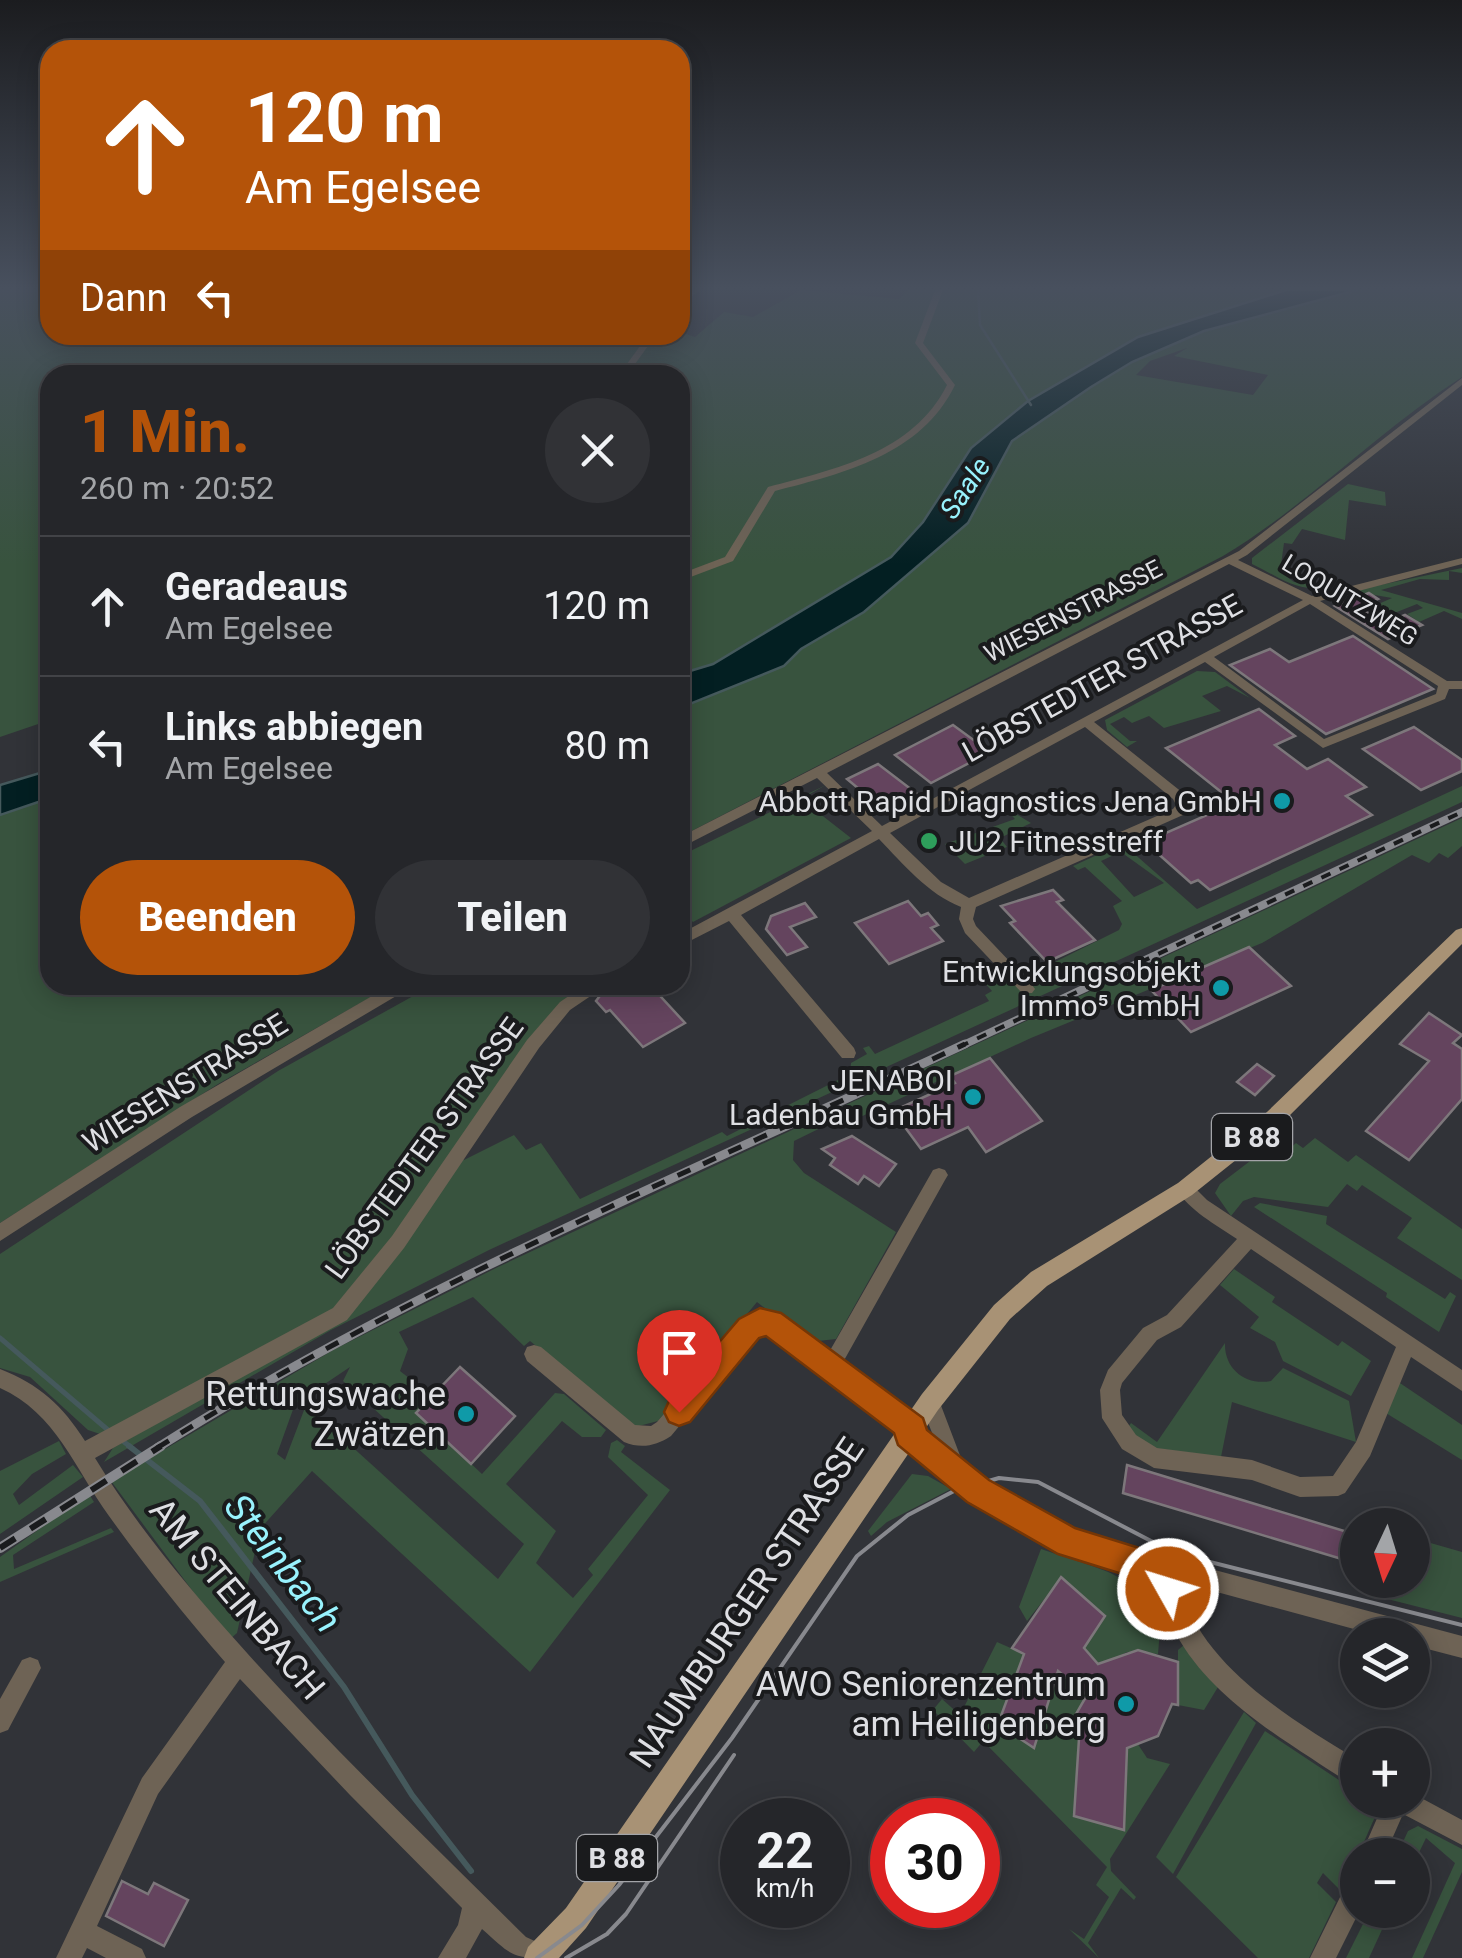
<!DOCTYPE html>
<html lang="de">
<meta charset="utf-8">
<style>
body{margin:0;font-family:Roboto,sans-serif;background:#313236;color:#f1f3f6;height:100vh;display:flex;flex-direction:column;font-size:38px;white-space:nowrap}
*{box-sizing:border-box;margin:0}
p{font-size:32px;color:#a3a5a8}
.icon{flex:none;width:55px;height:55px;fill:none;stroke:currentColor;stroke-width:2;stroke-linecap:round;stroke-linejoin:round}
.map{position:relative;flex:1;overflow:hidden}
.panel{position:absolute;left:40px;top:365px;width:650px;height:630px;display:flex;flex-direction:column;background:#25262a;border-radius:30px;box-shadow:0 5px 25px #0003,0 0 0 2px #424347}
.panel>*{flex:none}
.guide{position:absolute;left:40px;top:40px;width:650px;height:305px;border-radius:30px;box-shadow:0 5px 25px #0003,0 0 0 2px #424347;background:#b45309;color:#fff;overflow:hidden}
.needle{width:65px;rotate:184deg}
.buttons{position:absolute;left:1340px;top:1508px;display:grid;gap:20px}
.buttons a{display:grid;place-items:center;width:90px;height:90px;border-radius:50%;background:#25262a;box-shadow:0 5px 25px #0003,0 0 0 2px #424347;font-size:50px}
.speed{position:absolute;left:720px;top:1798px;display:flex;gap:20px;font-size:50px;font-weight:700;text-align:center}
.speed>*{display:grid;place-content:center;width:130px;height:130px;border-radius:50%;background:#25262a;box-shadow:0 5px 25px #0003,0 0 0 2px #424347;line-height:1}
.speed small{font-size:25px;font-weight:400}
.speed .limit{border:15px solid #d22;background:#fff;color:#111}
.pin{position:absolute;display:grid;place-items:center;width:85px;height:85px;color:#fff;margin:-102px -42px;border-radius:50% 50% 50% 0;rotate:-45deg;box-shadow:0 0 10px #0007}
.pin .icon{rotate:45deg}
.me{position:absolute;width:110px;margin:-55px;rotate:309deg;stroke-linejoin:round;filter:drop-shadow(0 0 8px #0008)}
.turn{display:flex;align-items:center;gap:35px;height:210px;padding:0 40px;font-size:45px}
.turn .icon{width:130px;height:130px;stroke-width:2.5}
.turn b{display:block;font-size:70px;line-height:85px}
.then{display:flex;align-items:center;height:95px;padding:0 40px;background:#0003;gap:20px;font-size:38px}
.round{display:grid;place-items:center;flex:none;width:105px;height:105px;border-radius:52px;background:#313236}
.headline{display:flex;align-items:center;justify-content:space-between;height:170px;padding:0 40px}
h1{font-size:60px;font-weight:800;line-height:75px;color:#b45309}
.button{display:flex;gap:20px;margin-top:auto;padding:20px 40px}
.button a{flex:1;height:115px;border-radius:60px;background:#b45309;color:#fff;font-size:40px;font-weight:800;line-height:115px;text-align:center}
.button a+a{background:#313236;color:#f1f3f6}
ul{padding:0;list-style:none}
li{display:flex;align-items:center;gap:30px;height:140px;padding:0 40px;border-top:2px solid #424347}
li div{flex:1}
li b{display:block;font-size:38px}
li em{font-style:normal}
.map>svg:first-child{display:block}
.green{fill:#38533e;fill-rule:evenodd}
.water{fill:#031f22;stroke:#45595c;stroke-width:2.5}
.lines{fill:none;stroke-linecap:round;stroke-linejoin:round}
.stream-far2{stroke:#45595c;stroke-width:2.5}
.stream-far1{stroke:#45595c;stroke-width:5}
.stream{stroke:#45595c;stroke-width:6}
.building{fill:#64445e;stroke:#7d777b;stroke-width:2.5}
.minor{fill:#6e6355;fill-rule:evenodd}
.major{fill:#a89275;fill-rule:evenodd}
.tram{stroke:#88898e;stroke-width:4}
.rail-far2-casing{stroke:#88898e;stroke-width:8}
.rail-far1-casing{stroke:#88898e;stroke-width:9}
.rail-casing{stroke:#88898e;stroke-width:10}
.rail-far2{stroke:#1a1b1d;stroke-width:4;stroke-dasharray:10;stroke-linecap:butt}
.rail-far1{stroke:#1a1b1d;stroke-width:5;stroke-dasharray:14;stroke-linecap:butt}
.rail{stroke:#1a1b1d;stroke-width:6;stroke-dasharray:18;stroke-linecap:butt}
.route{fill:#b45309;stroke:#753606;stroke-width:2.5}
.culture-dot{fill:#0f9aa8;stroke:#1a1b1d;stroke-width:4}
.leisure-dot{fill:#2e9e5b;stroke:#1a1b1d;stroke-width:4}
.labels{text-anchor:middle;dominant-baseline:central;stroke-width:8;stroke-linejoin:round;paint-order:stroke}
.far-street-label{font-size:25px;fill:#dedfe3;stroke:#1a1b1d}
.far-water-label{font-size:28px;font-style:italic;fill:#98f2fd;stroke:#1a1b1d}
.shield{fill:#1a1b1d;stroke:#a3a4a8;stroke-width:2.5}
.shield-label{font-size:28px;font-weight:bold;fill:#dedfe3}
.street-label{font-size:30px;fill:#dedfe3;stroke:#1a1b1d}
.poi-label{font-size:30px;fill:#dedfe3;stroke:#1a1b1d;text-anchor:end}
.near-poi-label{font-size:35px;fill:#dedfe3;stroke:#1a1b1d;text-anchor:end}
.near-street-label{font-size:35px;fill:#dedfe3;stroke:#1a1b1d}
.near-water-label{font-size:38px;font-style:italic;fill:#98f2fd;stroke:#1a1b1d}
</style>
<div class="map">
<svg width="1462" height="1958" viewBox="0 0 1462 1958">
<rect width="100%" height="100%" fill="#313338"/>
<g class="green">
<path d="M0,290h50v45l630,-3 15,5 29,-25 29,5 48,-27 98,9 10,-9h376l-147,47 -110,64 -57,47 -48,74 -32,35 -178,107 -33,10v-299h-630v345l-50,17z"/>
<path d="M1357,290h105v87c-84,54 -153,127 -239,179l-543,281v-129l104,-42 17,-17 63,-37 104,-90 44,-81 79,-54 41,-25 72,-31zM1187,348l-13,8 94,19 -15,20 -117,-20 14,-14z"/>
<path d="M1348,484l37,8 1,14 -37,-6 -4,40 -43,-11 -10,15 -8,-1 -4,29 14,10 34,3c-27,11 -52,-10 -76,-21v-6z"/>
<path d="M1462,568v5l-13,-2v9l-29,-1 -39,11 81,23v6l-18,-8 -25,11 -12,-8 16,-6 -6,-4 -35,14 -15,-9 25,-11 -41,-7z"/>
<path d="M1197,671l18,1 35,26 -23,-12 -25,10 19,15 -57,17 -15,-12 -17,7 -8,-6 -14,7 20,17h7l-10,6 -20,-17 -2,-10z"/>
<path d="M826,785l-25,14 50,39 -158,84 -13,-13v-53z"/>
<path d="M1462,786v16l-973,448 -158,80 -227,132 9,-14 151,-86 73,-55 -237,127 -12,-4 -58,-53 -30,-9v-114l278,-183 155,-86h133l4,10 -50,59 -66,102 10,4 50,-25 12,15 15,-7 39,56 142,-67 5,4 123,-62 1,-11 16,-9 -4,-6 6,-2 6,8 114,-53 -4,-6 7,-4 -20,-22 14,-7 23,23 110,-55 3,-6 -9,-18 9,-5 -37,-34 -7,3 -5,-4 35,-16 6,5 -13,6 33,36 30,-14 -50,-36 8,-4 75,66z"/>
<path d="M50,798v187h342l-174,99 -218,139v-408z"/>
<path d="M1009,803l-3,5 25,15 -31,15 7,9 -42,17 -20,-20 70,-25 -12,-13z"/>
<path d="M1462,818v28l-14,12 -9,-5 -10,10 -17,-8 -150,88 -231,95 -175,81 -9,-4 -53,26 -1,19 11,13 92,59 -60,107 -27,3 -52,-40 -99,119 -23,6 -105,-86 -6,5 -51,-49 -74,35 9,17 -8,22 32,25 -15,17 65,61 73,-81 9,1 42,36 -5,7h-19l-20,-16 -56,63 50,47 -20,32 37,35 20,-23 -5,-6 60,-74 -40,-38 3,-14 6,-3 8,6 -4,6 49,38 -140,182 -218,-201 -52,58 -23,104 -8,7 -118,-159 224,-132 163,-82zM350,1367l-7,14 181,163 -26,35 -192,-174 -21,55 -8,-6 18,-50z"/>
<path d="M1315,1138l33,24 8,-7 106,74v51l-65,-42 15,-20 -50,-33 -5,6 -10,-7 -19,23 -74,-10 -11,4 -12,15 -16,-23 5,-9 38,-29 7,4 6,-6 -4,-4 3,-3 12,10 14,-13 7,5z"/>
<path d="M1260,1203l67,13 -1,8 119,75 5,-7 6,4 -17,36 -53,-35 1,-4 -133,-86z"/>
<path d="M1234,1269l41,28 -3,5 66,44 4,-5 29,20 -20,35 -68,-35 -8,-19 -25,-14 9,-11 -39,-32z"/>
<path d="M1225,1343c-1,26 21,43 46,38l12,-13 66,33 7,41 -124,-40 -11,55 -75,-10 -19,-18 4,-6 26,19z"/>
<path d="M1394,1379l68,46v35l-81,-50z"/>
<path d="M59,1441l7,13 -34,20 -19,20 6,11 54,-40 10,12 -83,57v-63z"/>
<path d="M912,1474l16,2 23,13 -64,33 -16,14 -3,-5z"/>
<path d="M89,1494l5,8 -81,53 1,14 97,-41 3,4 -114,50v-25z"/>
<path d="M1413,1538l49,14v66l-102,-26v-12h52z"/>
<path d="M1041,1549c66,23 89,21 132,81h-13l-2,24 -31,-2 -26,15 -17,-19 21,-32 -43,-39 -35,44 -8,-14z"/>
<path d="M997,1642l27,12 -26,70 35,23 25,-76 29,24 -11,19 4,9 -5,93 49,14 4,-101 19,29 23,6 -60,95 1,12 25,26 -2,3 -13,-12 -33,55 11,15 -30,-29 15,10 25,-42 -13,-12 11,-18 -124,-126 -9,11 -41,-42 9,-11 18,16z"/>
<path d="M1184,1645l34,42 -14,23 -26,-5v-55z"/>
<path d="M1244,1712l12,11 -83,151 -17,-17z"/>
<path d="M1265,1731l92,61 1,8 17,2 3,8 -36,82 -19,-19 -6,10 19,19 -27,56h-51l-82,-81z"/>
<path d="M1418,1826l44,23v23l-39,86h-11l43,-95 -29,-25 -13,27 -1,-10h-15l11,-24z"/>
<path d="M1370,1910h21l-22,48h-23z"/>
</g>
<g class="water">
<path d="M1286,290h71l-153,41 -72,31 -41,25 -79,54 -44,82 -104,89 -63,37 -17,17 -104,42v-34l33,-10 178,-107 32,-35 48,-74 57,-47 110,-64z"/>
<path d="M50,770v28l-50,17v-30z"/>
</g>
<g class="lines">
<path class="stream-far2" d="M978,290l2,35 51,80"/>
<g class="stream-far1">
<path d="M0,1338l108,92"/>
<path d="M124,1442l8,6"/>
</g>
<path class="stream" d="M129,1446l71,55 144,186 68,108 59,76"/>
</g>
<g class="building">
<path d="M1369,593l9,6 -20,8 27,16 20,-8 17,10 -34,14 -53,-33z"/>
<path d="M1353,636l80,53 -107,45 -96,-69 40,-16 19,13z"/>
<path d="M1259,709l36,27 -20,9 32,24 21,-10 38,28 -20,9 26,19 -162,75 -12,-10 -7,3 -46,-41 69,-30 -10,-8 21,-9 -59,-47z"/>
<path d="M953,725l37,27 -59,31 -36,-28z"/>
<path d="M1414,727l48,33v11l-41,19 -58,-41z"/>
<path d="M878,764l42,32 -31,18 -42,-35z"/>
<path d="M1053,890l10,10 -6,2 38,38 -48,22 -37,-39 5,-2 -14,-15z"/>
<path d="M908,901l13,15 7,-3 10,12 -7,3 12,13 -54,23 -34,-41z"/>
<path d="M805,903l11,14 -26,10 17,20 -20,8 -21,-26 5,-13z"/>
<path d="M1249,947l42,39 -100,46 -40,-42z"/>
<path d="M608,985h42l35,38 -42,24 -33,-37 -4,2 -10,-11z"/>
<path d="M1429,1013l33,22 -9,8 9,6v50l-53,61 -43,-29 63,-70 -29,-17z"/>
<path d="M990,1058l52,63 -56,31 -18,-25 -47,22 -28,-38 62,-28 -5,-7z"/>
<path d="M1257,1064l17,12 -19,19 -18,-13z"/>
<path d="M852,1136l44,28 -17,22 -15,-10 -6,8 -28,-19 5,-7 -13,-9z"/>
<path d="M460,1367l55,49 -44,48 -55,-51z"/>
<path d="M1127,1465l227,69 1,29 -232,-70z"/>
<path d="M1061,1577l44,39 -21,32 14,16 40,-14 40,12v43l-6,-1 -14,32 -31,12 -3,82 -50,-14 6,-93 -4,-9 11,-19 -29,-24 -24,77 -36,-24 26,-70 -12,-6z"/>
<path d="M122,1881l26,13 6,-11 34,17 -24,46 -58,-30z"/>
</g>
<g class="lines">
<g class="minor">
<path d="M692,290h8l-20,16v-6z"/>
<path d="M935,290h8l-20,53 32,42c-34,70 -111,88 -180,106l-42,70 -53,20v-7l45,-17 43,-70c67,-18 145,-34 179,-102l-32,-42z"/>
<path d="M648,335h8l-29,40h-8z"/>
<path d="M1462,378v7l-215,170 -9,5 74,36 150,-38v6l-142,37 127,80h15v8h-13l-4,10 -122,49 -118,-86 -111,60 89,71 7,12 -7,10 -207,92 -3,12 3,7 56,59 3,4 -3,4h-10l-57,-60 -6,-14 2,-12c-33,-13 -58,-43 -82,-68l-138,76 113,133 2,5 -2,5h-12l-113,-137 -49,25v-12l192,-103 -55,-53 -137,70v-11l559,-286zM1229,564l74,36 -421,226 -55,-53zM1310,604l128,82 -2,8 -112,45 -110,-82zM1085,727l88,72 3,6 -3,4 -204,89 -28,-16 -51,-49z"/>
<path d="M391,985h20l-3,4 -216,128 -192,124v-18l180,-116z"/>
<path d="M585,985h19l-3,4 -31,21 -31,38 -135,200 -57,72 -252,138c41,67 92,128 144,186 91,102 190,197 287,293l26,12 4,9c-46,0 -41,0 -74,-29l-16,29h-28l20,-33 4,-17 -112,-113 -110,-116 -82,115 -61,132 45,23 4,9h-40l-19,-10 -5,10h-26l86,-180 83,-116c-41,-47 -80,-96 -116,-146 -34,-47 -53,-103 -109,-128v-19c39,15 63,37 85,72l248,-133 59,-72 135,-196 33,-38z"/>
<path d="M939,1168l6,2 3,5 -3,5 -103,184 77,57 2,10 15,12 -16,-41 3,-7 7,-3 7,3 27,71 28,23 80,43 390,104v22l-50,-13v-10h-36l-196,-53c16,81 112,138 178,178v26c-17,-7 -32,-18 -47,-28 -48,-31 -101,-67 -131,-117 -12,-20 -18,-42 -23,-65l-95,-27 -84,-46 -77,-62 -2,-10 -132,-99 -11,2 -85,102c-15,10 -30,13 -47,6l-97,-81 -3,-7 3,-7 7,-2 7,2 94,78 16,1 6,-4 85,-100c8,-4 15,-9 23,-8 18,1 48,28 63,40l105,-184z"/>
<path d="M1185,1181l6,3 16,16 255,170v21l-51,-34 -41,99 -25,37 -7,3 -38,1 -48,-17 -98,-12 -32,-19 -20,-31 -2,-28 8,-20 35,-42 24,-13 70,-76c-22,-15 -47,-28 -61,-50l3,-5zM1251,1249l145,98 -40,95 -23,34 -33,1 -48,-17 -95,-12 -21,-13 -14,-20 -2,-25 2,-7 35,-43 24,-13z"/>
<path d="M30,1657l8,3 3,8 -33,62 -8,3v-34l22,-39z"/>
<path d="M1412,1793l50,27v25l-59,-31 -18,41h-24l24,-55h27z"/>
<path d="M1358,1876v34h2l-24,48h-26l39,-79z"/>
</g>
<path class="major" d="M1462,928v16l-181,180 -89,71 -145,91 -37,33 -72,91 -352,518 -27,30h-35l4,-11 38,-39 356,-514 72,-89 37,-33 147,-89 89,-71 189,-182z"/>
<g class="tram">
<path d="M537,1958l45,-33 37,-40 113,-147 125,-182 51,-41 46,-24 45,-13 39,4 136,71 288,72"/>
<path d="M566,1958l41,-24 19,-20 108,-159"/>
</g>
<g class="rail-far2-casing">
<path id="rail-far2" d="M959,1047l503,-235"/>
</g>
<g class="rail-far1-casing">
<path id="rail-far1" d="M157,1448c254,-161 536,-277 808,-404"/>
</g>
<g class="rail-casing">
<path id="rail" d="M0,1548l161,-102"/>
</g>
<use href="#rail-far2" class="rail-far2"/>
<use href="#rail-far1" class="rail-far1"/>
<use href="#rail" class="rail"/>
</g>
<linearGradient id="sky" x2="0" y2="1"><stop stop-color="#1b1c1f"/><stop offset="0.51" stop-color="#48505e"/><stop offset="1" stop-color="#48505e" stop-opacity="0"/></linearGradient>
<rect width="1462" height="564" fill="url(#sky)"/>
<path class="route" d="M760,1308l21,5 142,105 4,12 62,50 86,48 103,32 6,29 -5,12 -11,4 -12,-4 -5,-18 -93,-29 -91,-52 -69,-57 -4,-12 -128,-97 -7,2 -69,84 -11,4 -10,-4 -5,-10 5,-11 70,-82z"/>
<g class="culture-dot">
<circle cx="1282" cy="801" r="10"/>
<circle cx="1221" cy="988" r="10"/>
<circle cx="973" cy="1097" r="10"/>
<circle cx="466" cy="1414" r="10"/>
<circle cx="1126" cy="1704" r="10"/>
</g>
<circle class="leisure-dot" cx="929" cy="841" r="10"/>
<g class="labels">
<g class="far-street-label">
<text transform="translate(1350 600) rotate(31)">LOQUITZWEG</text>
<text transform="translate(1073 611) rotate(-27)">WIESENSTRASSE</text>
</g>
<g class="far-water-label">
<text transform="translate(965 488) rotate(-56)">Saale</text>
</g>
<g class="shield">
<rect x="1212" y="1114" width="80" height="46" rx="8"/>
<rect x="577" y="1835" width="80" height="46" rx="8"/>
</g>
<g class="shield-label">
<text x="1252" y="1137">B 88</text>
<text x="617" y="1858">B 88</text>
</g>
<g class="street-label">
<text transform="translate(1102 678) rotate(-29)">LÖBSTEDTER STRASSE</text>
<text transform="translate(185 1083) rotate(-32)">WIESENSTRASSE</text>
<text transform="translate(424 1148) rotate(-54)">LÖBSTEDTER STRASSE</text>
</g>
<g class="poi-label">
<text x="1262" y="801">Abbott Rapid Diagnostics Jena GmbH</text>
<text x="949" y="841" text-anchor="start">JU2 Fitnesstreff</text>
<text x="1201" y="971">Entwicklungsobjekt<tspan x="1201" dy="34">Immo⁵ GmbH</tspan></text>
<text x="953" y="1080">JENABOI<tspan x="953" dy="34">Ladenbau GmbH</tspan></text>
</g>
<g class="near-poi-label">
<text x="446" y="1394">Rettungswache<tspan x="446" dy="40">Zwätzen</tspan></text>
<text x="1106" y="1684">AWO Seniorenzentrum<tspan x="1106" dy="40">am Heiligenberg</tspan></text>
</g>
<g class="near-street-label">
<text transform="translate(237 1599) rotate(50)">AM STEINBACH</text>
<text transform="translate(747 1603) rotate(-56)">NAUMBURGER STRASSE</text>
</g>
<g class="near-water-label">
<text transform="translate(283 1563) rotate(52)">Steinbach</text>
</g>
</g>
</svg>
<div class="buttons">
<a><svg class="needle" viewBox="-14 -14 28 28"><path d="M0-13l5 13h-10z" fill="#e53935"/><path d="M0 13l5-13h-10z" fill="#a3a5a8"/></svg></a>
<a><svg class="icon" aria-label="layers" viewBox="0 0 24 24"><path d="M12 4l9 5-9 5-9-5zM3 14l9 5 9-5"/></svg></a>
<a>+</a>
<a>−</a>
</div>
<div class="speed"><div>22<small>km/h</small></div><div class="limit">30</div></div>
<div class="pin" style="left:679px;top:1412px;background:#d93025"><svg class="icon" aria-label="arrive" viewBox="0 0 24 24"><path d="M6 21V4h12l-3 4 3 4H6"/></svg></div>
<svg class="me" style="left:1168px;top:1589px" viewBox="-20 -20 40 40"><circle r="17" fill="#b45309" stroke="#fff" stroke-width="3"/><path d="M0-11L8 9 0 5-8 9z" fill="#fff"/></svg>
<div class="guide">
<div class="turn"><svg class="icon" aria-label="ahead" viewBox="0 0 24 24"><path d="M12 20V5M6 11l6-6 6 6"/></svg><div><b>120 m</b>Am Egelsee</div></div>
<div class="then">Dann<svg class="icon" aria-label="left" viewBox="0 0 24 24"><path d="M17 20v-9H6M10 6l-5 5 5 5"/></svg></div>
</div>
<section class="panel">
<div class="headline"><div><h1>1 Min.</h1><p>260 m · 20:52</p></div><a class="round"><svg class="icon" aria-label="close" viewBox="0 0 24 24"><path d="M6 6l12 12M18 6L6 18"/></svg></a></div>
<ul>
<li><svg class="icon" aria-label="ahead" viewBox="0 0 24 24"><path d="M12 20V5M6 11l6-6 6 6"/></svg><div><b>Geradeaus</b><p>Am Egelsee</p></div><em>120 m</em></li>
<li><svg class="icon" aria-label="left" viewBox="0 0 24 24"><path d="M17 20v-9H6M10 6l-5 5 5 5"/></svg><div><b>Links abbiegen</b><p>Am Egelsee</p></div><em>80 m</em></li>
</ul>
<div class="button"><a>Beenden</a><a>Teilen</a></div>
</section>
</div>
